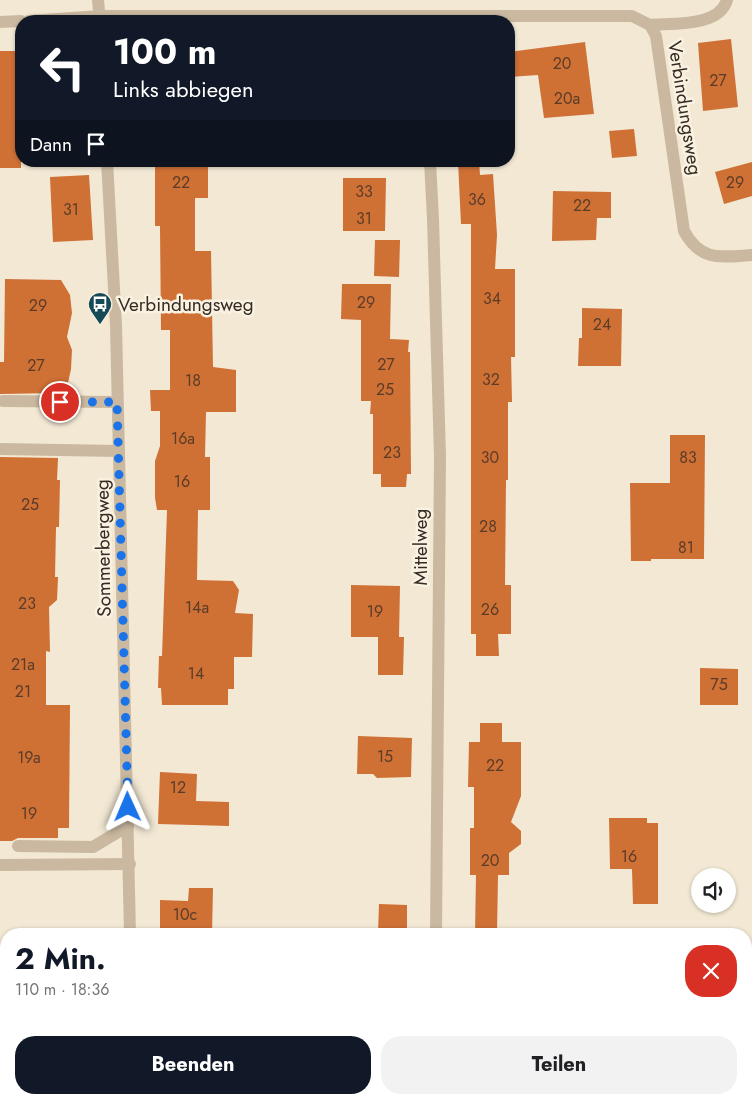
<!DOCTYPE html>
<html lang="de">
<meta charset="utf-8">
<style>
body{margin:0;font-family:Jost,sans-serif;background:#f2f2f2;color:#202124;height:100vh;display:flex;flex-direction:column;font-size:19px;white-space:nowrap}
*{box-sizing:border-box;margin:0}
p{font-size:16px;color:#757577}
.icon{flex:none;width:28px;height:28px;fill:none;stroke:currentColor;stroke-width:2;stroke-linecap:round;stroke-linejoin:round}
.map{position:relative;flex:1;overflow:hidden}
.details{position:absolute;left:0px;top:928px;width:752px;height:176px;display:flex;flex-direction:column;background:#fff;border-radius:20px 20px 0 0;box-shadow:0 1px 4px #0004}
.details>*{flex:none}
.banner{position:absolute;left:15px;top:15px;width:500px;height:152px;border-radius:20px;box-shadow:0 1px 4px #0004;background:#111827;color:#fff;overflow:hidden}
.buttons{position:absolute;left:691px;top:868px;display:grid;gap:10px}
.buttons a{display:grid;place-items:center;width:45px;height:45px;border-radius:50%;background:#fff;box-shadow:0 1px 4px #0004;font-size:25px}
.pin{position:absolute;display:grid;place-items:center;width:42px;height:42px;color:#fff;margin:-21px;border:2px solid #fff;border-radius:50%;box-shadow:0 1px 5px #0007}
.me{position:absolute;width:55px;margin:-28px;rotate:359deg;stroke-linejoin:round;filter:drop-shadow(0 0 4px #0008)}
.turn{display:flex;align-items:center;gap:18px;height:105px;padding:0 15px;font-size:22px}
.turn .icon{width:65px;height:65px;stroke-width:2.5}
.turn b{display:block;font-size:35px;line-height:42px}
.then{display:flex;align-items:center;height:48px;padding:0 15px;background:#0003;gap:10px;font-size:19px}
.round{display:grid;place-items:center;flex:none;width:52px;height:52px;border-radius:20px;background:#f2f2f2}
.headline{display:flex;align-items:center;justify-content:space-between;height:85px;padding:0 15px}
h1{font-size:30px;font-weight:700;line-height:38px;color:#111827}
.button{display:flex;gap:10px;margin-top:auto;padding:10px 15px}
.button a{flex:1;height:58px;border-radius:20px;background:#111827;color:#fff;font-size:20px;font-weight:700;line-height:58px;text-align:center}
.button a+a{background:#f2f2f2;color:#202124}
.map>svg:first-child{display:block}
.building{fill:#cf7035}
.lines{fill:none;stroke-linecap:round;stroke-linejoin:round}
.service{stroke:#cab9a0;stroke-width:12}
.minor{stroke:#cab9a0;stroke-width:12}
.route{stroke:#1a73e8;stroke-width:9;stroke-dasharray:0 16.2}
.labels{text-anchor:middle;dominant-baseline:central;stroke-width:5;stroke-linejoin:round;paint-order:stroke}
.number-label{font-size:16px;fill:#5b3c28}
.street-label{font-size:19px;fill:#342b24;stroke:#faf2e0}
.poi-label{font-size:19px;fill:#342b24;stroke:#faf2e0;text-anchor:start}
</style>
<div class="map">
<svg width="752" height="1103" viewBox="0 0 752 1103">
<rect width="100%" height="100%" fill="#f2e8d4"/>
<g class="building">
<path d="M731,39l7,68 -35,4 -5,-68z"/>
<path d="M585,42l9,72 -50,4 -6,-43 -29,2v-25z"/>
<rect x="0" y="51" width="21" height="117"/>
<path d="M634,129l3,27 -25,2 -3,-27z"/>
<path d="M458,161h21l1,14 13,-1 4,61 -2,34h20v88h-4l1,45h-4v78h-2l-1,105h6v49h-13l1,22h-23v-22h-5v-410h-10z"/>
<path d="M752,162v34l-28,8 -9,-32z"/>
<path d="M208,166v32h-13v53h16l2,116 23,3v42h-30l-1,45h5v53h-12l-1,70 36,1 6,9 -4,23 18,1 -1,43h-18v32h-6v16h-66l-1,-17h-3l1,-32h3l5,-146h-10l-2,-12v-37l5,-15v-35h-9l-1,-21h20v-60h-9l-1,-104h-5v-59z"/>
<path d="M89,175l4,65 -40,2 -3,-65z"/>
<path d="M343,178h43l-1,53h-42z"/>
<path d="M553,191l58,1v26h-14l-1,22 -44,1z"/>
<path d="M375,240h25l-1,37 -25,-1z"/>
<path d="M5,279l56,1 9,15 2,18 -5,24 5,13 -1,19 -3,14h-10v10l-58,1v-32h4z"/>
<path d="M342,284h49l-1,55 19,1 -1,12h2l1,122h-4l-1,13h-25v-13h-8v-60h-3l1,-13h-10v-81l-20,-1z"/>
<path d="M582,308l40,1 -1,57h-43l1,-28h3z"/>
<path d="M670,435h35l-1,124h-53v2h-20l-1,-78h40z"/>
<path d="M0,457l58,1 -1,22h3l-1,47h-3l-1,50h3l-1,23 -8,7 1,45 -4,-1v54h24l-1,123h-11v10h-40l-6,3h-12z"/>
<path d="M351,585l49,1 -1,51h5l-1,38h-25v-38h-27z"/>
<path d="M700,668l38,1v36h-38z"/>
<path d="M480,723h22v19h19v54l-10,26 10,9v13l-12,9v22h-11l-1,59h-22l1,-59h-6v-47h4v-41h-6l1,-45h11z"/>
<path d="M358,736l54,2 -1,39 -34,1 -4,-4h-16z"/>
<path d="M160,772l37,2 -1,27 33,1v24l-71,-2z"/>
<path d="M609,818h38v5h11v81h-25l-1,-35h-22z"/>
<path d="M189,888h24l-1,46h-52v-34l28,1z"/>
<path d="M379,904l28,1v29h-29z"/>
</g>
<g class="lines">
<g class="service">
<path d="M3,401l114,1"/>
<path d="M0,449l119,2"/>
<path d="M18,846l75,1 35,-21"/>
</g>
<g class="minor">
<path d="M98,0l2,21"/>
<path d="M29,21l71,-5h532l18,9 6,11 28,195c17,31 36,26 68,24"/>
<path d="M0,22l21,-1"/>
<path d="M650,25c24,-2 69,2 77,-25"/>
<path d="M107,161l9,164 14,609"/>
<path d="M430,161l3,58 7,237 -4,478"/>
<path d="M0,865l130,-1"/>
<path d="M120,1103l1,-5"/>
<path d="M433,1103v-5"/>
</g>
</g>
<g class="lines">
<path class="route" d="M60,402h57l11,405"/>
</g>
<defs>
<g id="bus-pin" transform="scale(1.25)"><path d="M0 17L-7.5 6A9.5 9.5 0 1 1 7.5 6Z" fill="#174a57" stroke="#faf2e0"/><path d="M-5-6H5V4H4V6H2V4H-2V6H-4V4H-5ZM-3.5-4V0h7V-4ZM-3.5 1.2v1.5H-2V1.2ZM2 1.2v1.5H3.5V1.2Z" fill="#fff"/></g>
</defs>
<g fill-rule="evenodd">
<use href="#bus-pin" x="100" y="304"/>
</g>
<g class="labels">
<g class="number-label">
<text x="562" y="63">20</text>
<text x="718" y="80">27</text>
<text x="567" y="98">20a</text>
<text x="181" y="182">22</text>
<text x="735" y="182">29</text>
<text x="364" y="191">33</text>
<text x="477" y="199">36</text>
<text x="582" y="205">22</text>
<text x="71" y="209">31</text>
<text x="364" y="218">31</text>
<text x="492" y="298">34</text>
<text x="366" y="302">29</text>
<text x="38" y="305">29</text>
<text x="602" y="324">24</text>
<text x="386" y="364">27</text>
<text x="36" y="365">27</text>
<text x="491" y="379">32</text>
<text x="193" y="380">18</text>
<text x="385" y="389">25</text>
<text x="183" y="438">16a</text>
<text x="392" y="452">23</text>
<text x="490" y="457">30</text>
<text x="688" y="457">83</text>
<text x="182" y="481">16</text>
<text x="30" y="504">25</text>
<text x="488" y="526">28</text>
<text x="686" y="547">81</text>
<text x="27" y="603">23</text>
<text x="197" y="607">14a</text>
<text x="490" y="609">26</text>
<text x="375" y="611">19</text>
<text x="23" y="664">21a</text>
<text x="196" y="673">14</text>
<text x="719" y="684">75</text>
<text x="23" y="691">21</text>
<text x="385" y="756">15</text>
<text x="29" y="757">19a</text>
<text x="495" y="765">22</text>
<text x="178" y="787">12</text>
<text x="29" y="813">19</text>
<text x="629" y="856">16</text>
<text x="490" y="860">20</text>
<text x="185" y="914">10c</text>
</g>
<g class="street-label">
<text transform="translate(685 108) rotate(81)">Verbindungsweg</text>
<text transform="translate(420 547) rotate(-90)">Mittelweg</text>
<text transform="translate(103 548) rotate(-91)">Sommerbergweg</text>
</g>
<g class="poi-label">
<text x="118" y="304">Verbindungsweg</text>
</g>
</g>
</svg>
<div class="buttons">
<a><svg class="icon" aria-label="sound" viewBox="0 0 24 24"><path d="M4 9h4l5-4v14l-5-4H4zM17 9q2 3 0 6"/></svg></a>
</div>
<div class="pin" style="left:60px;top:402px;background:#d93025"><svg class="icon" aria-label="arrive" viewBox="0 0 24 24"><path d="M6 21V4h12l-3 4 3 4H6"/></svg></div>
<svg class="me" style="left:128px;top:807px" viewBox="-20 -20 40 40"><path d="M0-17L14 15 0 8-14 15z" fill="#1a73e8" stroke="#fff" stroke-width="4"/></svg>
<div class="banner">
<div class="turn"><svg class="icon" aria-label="left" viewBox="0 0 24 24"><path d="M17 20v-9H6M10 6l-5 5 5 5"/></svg><div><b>100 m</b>Links abbiegen</div></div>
<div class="then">Dann<svg class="icon" aria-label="arrive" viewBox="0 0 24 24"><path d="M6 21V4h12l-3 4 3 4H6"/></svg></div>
</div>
<section class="details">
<div class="headline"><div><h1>2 Min.</h1><p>110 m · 18:36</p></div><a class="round" style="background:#d93025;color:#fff"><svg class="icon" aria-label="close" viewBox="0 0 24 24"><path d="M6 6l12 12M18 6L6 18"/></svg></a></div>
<div class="button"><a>Beenden</a><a>Teilen</a></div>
</section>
</div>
